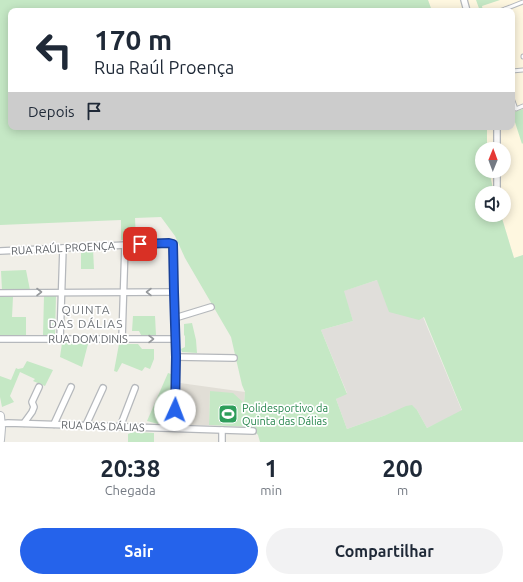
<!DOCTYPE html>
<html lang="pt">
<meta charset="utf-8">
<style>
body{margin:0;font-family:Ubuntu,sans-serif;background:#f2f2f3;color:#1f2937;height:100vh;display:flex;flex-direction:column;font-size:15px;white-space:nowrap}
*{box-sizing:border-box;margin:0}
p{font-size:13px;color:#747a83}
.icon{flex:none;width:22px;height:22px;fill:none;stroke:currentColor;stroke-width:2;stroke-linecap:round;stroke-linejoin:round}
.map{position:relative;height:442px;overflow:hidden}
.sheet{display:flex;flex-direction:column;background:#fff;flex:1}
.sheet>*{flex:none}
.guide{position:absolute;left:8px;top:8px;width:507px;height:122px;border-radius:8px;box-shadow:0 2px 10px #0003;background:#fff;color:#1f2937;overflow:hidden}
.needle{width:26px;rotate:1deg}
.tools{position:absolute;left:475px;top:142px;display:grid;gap:8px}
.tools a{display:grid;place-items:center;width:36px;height:36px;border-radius:50%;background:#fff;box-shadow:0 2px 10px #0003;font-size:20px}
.pin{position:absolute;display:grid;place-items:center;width:34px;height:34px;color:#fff;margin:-17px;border-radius:8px;box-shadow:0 2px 6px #0006}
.me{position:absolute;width:44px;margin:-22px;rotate:2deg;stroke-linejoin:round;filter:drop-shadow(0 0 3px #0008)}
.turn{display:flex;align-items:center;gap:14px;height:84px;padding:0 20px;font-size:18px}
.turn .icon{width:52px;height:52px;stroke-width:2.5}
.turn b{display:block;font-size:28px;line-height:34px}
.then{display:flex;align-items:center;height:38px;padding:0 20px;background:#0003;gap:8px;font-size:15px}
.eta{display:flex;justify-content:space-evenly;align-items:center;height:68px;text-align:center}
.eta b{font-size:24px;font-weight:700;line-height:28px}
.button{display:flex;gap:8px;margin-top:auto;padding:8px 20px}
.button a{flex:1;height:46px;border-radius:24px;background:#2563eb;color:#fff;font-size:16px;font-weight:700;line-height:46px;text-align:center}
.button a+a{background:#f2f2f3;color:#1f2937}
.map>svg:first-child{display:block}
.commercial{fill:#fef7e0}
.industrial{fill:#e0deda}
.education{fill:#e1ded6}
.green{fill:#c5e8c5;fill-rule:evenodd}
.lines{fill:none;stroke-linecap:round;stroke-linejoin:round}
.lane-casing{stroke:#b5b8bc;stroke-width:5}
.street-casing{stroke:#b5b8bc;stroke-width:8}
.secondary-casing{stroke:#b6babf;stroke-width:10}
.lane{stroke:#fff;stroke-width:3}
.street{stroke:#fff;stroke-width:5.5}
.secondary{stroke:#fff;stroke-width:8}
.oneway{stroke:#979a9d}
.route-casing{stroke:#184099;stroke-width:10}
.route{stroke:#2563eb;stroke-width:7}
.labels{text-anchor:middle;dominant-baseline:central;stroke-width:3.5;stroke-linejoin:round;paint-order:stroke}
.street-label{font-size:11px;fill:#5f6368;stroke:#fff}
.leisure-label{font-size:11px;fill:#27864d;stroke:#fff;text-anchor:start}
.neighbourhood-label{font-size:12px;letter-spacing:1px;fill:#70757a;stroke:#fff}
</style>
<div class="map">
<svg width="523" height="442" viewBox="0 0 523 442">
<rect width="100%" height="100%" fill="#f1efe8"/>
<path class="commercial" d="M428,0h95v255l-9,3 -13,-43h3v-22h-10l-5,-22h15v-22h-17v-22h25v-116h-80z"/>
<path class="industrial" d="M377,280l46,37 39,94 -35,17 -10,-18 -31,5 -39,14 -11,-30 11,-6 -26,-63 32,-9 -10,-30z"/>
<path class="education" d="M180,383l65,9 -1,11 -34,-12 -1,34h-27l-4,-5z"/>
<g class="green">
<path d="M0,0h428l4,11h-421v116h476v22h-5v22h7l5,22h-12v22h19l13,43 9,-3v187h-263l-2,-7 -7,-8 -42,-2 1,-34 23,2 11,10 1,-11 -3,-7 -11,-48 -46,-79 -10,-22 -14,-19 -26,1 1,22h-15v-20l-121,5zM377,280l12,32 30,8 5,-3 38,93 -35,18 -10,-18 -5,-5 -6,1 -20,9 -39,14 -11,-30 11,-5 -26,-64 32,-9 -9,-30z"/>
<path d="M476,0h24l-18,6 1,5h-3z"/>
<path d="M512,106l2,6 9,-3v34l-1,1 -10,-31z"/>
<path d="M81,249h12l1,20h-13z"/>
<path d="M26,270l4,20h-28l-1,-19z"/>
<path d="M44,296h12l-1,40 -12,-1z"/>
<path d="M0,297h13l-1,20h14v19h-26z"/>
<path d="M133,316h22l1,19h-15l-2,-4h-7z"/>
<path d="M192,323l4,17 1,13 -15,-1 -1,-3 4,-2v-11l-1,-1v-11z"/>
<path d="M62,343l26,1 -6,23 -22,-10z"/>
<path d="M119,344h19l4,5h12v10l-4,10 -5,-2 -3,4 -20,-8 -5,9 -3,-1z"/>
<path d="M27,361l26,9 -8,16 -12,-5 2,-2 -15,-7 -10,24 4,6 -12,5 -2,-10v-21l11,4 5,-12 2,1 5,-1z"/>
<path d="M168,373l3,1 -2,39h-7l-4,11 -11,-3z"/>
<path d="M133,432l21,1v9h-26v-8z"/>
</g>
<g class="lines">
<g class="lane-casing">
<g id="lane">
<path d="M499,11l6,-2"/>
<path d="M506,11l-1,-2 18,-7"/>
<path d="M523,56v1"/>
<path d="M512,71l11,-1"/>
<path d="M512,98l4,11 7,-3"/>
</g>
</g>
<g class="street-casing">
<g id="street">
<path d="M464,0l3,11"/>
<path d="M497,127v22"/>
<path d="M497,171v22"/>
<path d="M0,251l169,-8 4,1 1,48 2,65 -2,71"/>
<path d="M0,293l174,-1"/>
<path d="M175,318l36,-11"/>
<path d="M0,339h176"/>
<path d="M122,339l3,-94"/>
<path d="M60,340l3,-92"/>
<path d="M176,357l58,1"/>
<path d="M24,423l8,-11 2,-5 -2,-5 7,-15"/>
<path d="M0,424l8,-1 245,8"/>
<path d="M54,424l17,-37"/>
<path d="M86,425l17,-37"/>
<path d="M120,427l15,-39"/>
<path d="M222,442v-12"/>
</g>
</g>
<g class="secondary-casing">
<path id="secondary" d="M0,416l1,12 -1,12"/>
</g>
<use href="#lane" class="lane"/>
<use href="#street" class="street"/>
<use href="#secondary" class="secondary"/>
</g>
<defs><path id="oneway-chevron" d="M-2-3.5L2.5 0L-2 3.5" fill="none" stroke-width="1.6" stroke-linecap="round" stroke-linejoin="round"/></defs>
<g class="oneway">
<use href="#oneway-chevron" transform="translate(39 292)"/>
<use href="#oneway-chevron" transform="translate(149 292) rotate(-180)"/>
<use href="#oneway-chevron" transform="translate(151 339)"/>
</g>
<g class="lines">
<g class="route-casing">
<path id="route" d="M140,244l29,-1 4,1 1,48 2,65 -1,53"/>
</g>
<use href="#route" class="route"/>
</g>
<defs>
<g id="stadium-square" transform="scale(1)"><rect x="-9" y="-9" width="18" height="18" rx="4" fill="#2e9e5b" stroke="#fff"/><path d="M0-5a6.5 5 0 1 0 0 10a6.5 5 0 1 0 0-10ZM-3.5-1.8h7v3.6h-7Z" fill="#fff"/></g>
</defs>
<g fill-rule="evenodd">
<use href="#stadium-square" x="228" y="414"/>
</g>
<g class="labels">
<g class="street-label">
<text transform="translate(63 248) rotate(-3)">RUA RAÚL PROENÇA</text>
<text x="88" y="339">RUA DOM DINIS</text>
<text transform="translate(103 426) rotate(2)">RUA DAS DÁLIAS</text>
</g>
<g class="leisure-label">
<text x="242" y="408">Polidesportivo da<tspan x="242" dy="13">Quinta das Dálias</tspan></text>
</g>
<g class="neighbourhood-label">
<text x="86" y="309">QUINTA<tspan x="86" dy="14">DAS DÁLIAS</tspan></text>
</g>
</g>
</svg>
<div class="tools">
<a><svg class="needle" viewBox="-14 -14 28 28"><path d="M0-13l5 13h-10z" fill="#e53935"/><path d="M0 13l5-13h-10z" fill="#747a83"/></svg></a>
<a><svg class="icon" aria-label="sound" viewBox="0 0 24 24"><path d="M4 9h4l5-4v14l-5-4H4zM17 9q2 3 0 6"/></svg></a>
</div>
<div class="pin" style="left:140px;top:244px;background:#d93025"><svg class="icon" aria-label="arrive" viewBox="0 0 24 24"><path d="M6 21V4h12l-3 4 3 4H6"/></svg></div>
<svg class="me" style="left:175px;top:410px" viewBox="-20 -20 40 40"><circle r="19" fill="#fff"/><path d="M0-13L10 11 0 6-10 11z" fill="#2563eb"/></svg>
<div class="guide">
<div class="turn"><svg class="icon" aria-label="left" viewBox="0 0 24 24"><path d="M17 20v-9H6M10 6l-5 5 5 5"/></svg><div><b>170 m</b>Rua Raúl Proença</div></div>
<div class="then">Depois<svg class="icon" aria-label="arrive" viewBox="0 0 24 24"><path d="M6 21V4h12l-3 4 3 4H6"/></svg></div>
</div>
</div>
<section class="sheet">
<div class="eta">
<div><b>20:38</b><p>Chegada</p></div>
<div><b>1</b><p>min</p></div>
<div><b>200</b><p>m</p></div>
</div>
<div class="button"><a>Sair</a><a>Compartilhar</a></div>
</section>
